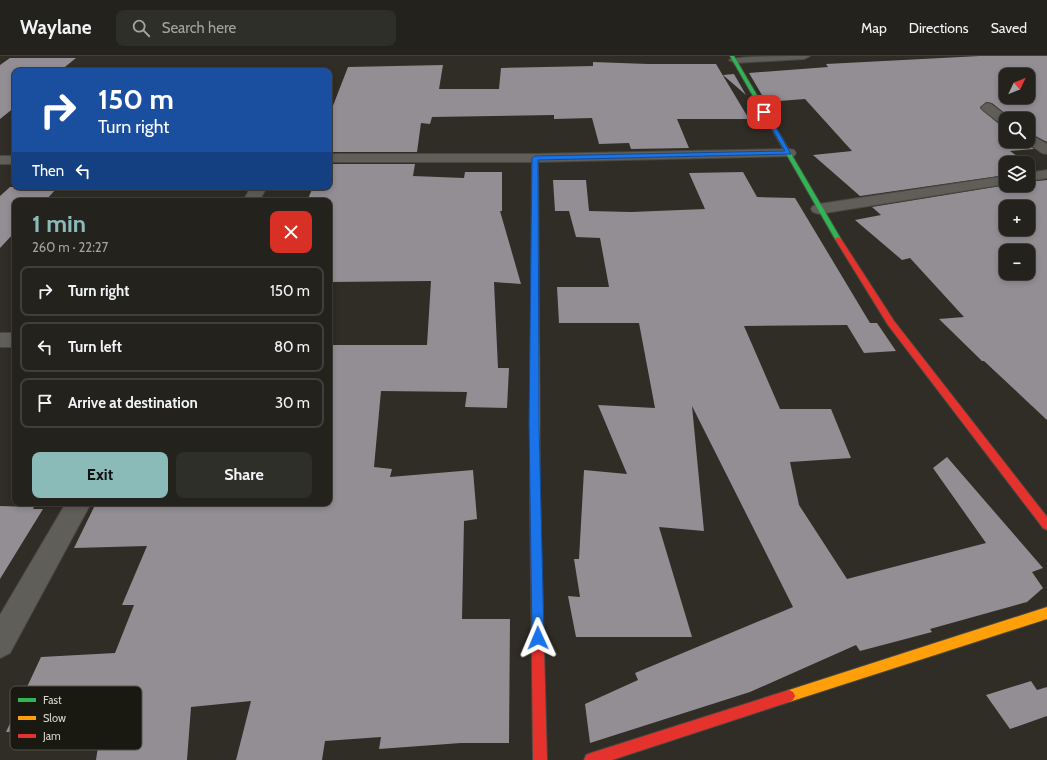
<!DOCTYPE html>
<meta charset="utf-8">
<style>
body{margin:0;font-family:Cabin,sans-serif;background:#2f2f29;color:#f1f3f6;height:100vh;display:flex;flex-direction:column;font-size:15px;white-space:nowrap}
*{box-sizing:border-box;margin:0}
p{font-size:13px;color:#a3a4a3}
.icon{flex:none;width:22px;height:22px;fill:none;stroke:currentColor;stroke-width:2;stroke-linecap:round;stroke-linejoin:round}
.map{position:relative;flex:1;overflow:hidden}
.panel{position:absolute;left:12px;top:142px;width:320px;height:308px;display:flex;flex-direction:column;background:#23221c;border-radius:8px;box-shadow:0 2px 6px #0003,0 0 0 1px #403f3b}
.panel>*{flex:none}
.top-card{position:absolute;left:12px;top:12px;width:320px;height:122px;border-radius:8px;box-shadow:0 2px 6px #0003,0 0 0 1px #403f3b;background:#1a4fa0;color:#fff;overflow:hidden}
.needle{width:26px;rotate:47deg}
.fabs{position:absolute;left:999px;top:12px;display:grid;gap:8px}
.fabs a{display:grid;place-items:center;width:36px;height:36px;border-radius:8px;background:#23221c;box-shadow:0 2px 6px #0003,0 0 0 1px #403f3b;font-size:20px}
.pin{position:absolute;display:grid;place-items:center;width:34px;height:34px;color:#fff;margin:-17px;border-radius:8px;box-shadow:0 2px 6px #0006}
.me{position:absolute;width:44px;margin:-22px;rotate:359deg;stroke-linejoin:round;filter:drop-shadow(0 0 3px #0008)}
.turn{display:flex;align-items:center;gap:14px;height:84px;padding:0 20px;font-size:18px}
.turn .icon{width:52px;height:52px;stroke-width:2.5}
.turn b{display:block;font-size:28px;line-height:34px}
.then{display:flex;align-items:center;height:38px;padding:0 20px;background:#0003;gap:8px;font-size:15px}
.round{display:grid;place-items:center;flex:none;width:42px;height:42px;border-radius:8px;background:#2f2f29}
.summary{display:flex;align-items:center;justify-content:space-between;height:68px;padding:0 20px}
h1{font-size:24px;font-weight:700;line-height:30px;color:#8bbbb9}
.cta{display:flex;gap:8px;margin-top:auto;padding:8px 20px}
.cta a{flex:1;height:46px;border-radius:8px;background:#8bbbb9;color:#111;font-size:16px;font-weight:700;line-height:46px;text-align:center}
.cta a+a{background:#2f2f29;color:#f1f3f6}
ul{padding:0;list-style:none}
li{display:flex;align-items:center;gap:12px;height:50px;margin:0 8px 6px;padding:0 12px;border:2px solid #403f3b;border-radius:8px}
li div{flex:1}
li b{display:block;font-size:15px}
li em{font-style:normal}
header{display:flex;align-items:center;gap:24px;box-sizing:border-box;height:56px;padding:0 20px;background:#23221c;border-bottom:1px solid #403f3b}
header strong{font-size:19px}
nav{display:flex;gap:22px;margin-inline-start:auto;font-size:14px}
.search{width:280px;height:36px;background:#2f2f29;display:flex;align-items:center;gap:10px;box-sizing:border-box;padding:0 14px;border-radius:8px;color:#a3a4a3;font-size:15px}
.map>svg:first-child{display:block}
.building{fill:#938d94;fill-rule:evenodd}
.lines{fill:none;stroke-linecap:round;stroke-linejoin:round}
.street-casing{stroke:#4a4841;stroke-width:2}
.fast-casing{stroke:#4a4841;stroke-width:2}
.slow-casing{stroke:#4a4841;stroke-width:2}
.jam-casing{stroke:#4a4841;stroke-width:2}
.street{fill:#605e59;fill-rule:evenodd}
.fast{fill:#30b455;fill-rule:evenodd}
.slow{fill:#ff9f0a;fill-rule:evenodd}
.jam{fill:#e5322d;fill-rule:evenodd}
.route{fill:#1a73e8;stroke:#114b97}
.key{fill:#191811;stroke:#53524a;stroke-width:1}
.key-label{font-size:11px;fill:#dad8cf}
</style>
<header>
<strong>Waylane</strong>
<div class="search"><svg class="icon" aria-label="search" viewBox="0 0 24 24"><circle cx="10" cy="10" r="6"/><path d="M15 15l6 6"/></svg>Search here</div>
<nav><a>Map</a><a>Directions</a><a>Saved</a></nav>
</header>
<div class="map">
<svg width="1047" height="704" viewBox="0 0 1047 704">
<rect width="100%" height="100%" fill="#2f2d25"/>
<g class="building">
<path d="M980,0h67v86l-19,-10v-13h-16l-20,-16 -6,-1 -6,6 20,17 6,1v15h18l10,8 -24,2 17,12h-21v12l-146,21 -47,-41 39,-4 -47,-52 -39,3 -17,-29 79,-6 -2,-3zM1006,19h22v22h-22z"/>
<path d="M10,2h66l-16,13h-45v36l-15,12v-54z"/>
<path d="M593,6l55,2h68l33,55h-72l12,29 -58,1 -2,-6 -30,1 -7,-26 -38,1v-4l-122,2 -2,7 -9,-1 -4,29h-88v-36l19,-49 95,-2 -4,24h60l2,-21 92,-2z"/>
<path d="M734,18l12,21 -23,-20z"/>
<path d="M329,108h86l-2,12 51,2 1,-6h37v39h-2l21,73 -27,-2 4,86h11l-2,40 -42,-1 2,-15 -86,-1 -7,76 18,2 -2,8 83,-7 4,49 -13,2 -2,98h48l-1,124h-48l-82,6 2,-12 -56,4 -3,19h-86l15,-59 -60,6 -4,53h-91l5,-34 -95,6 35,-75 74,-4 19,-48h-12l25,-59 -73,2 22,-45h233v-158h98l4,-64 -102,1v-81h-22l6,-14h16z"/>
<path d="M743,116l14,25 38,1 75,125h7l19,28 -32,2 -17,-28 -103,1 36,83h51l20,49 -61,4 9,43 48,74 139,-36 -53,-75 14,-11 96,111 -11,4 11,16 -16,14 -97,27 2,3 -72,19 -4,-6 -106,47 -160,51 -5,-39 53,-24 -3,-7 158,-66 -101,-201 12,125 -45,-4 33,110h-116l-8,-41 12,1 -6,-38h5l5,-89 43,4 -29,-69 57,3 -16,-85h-80l-2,-36h52l-9,-49 -24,-1 -7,-26h-14l-2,-31h33l3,31 42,1 74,-3 -16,-36z"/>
<path d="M1047,124v240l-63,-59h-2l-43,-42 25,-2 -54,-59 -8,2 -47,-40 26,-5 -9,-8 135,-22h21v-3zM1006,151h22v22h-22zM1006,195h22v22h-22z"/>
<path d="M10,131h48l-13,14h-30v31l-15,16v-52z"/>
<path d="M0,450l34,1 -1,2h10l-43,70z"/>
<path d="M1031,625l6,9 10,-3v29l-37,13 -24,-34z"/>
</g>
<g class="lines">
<g class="street-casing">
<g id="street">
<path d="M810,0l-6,3 -69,4 -6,-3c6,-4 68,-4 81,-4z"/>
<path d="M987,47l4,1 20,15h-5v6l-5,-1 -18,-14 -2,-3z"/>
<path d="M1028,77l19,11v10l-5,-1 -17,-12h3z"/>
<path d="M789,93l5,1 2,3 -2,3 -259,6h-206v-8h206z"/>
<rect x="0" y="100" width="15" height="8"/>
<path d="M1047,114v8l-19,3v-8z"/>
<path d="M1006,120v8l-187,30 -6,-2 -2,-3 2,-3 6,-2z"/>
<path d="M251,131h16l-8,14h-16z"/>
<rect x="0" y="277" width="15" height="14"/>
<path d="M66,447h25l-81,150 -10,5v-43z"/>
</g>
</g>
<g class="fast-casing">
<path id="fast" d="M730,0h4l107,183 -1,1h-4l-1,-1z"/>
</g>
<g class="slow-casing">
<g id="slow">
<path d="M535,100l3,2 2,340 -1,3 -4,1 -4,-1 -1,-3 2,-340z"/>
<path d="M1047,551v12l-258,83 -4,-2 -2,-4 2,-4 4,-2z"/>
</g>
</g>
<g class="jam-casing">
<g id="jam">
<path d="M838,181l3,2 53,82 153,196v13l-4,-2 -155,-203 -53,-86z"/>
<path d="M535,438l4,1 1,3 7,262h-14l-3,-262 1,-3z"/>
<path d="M789,634l4,2 2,4 -2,4 -4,2 -177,58h-28l2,-5 5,-2z"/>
</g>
</g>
<use href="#street" class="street"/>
<use href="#fast" class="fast"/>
<use href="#slow" class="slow"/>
<use href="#jam" class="jam"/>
</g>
<path class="route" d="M764,55l3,1 24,42 -253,6 1,263 5,215 -2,4 -4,2 -4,-2 -2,-4 -3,-215 3,-265 3,-2 250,-5 -23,-39z"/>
<rect x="10" y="630" width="132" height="64" rx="6" class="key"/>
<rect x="18" y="642" width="18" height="4" fill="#30b455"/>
<rect x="18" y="660" width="18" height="4" fill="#ff9f0a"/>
<rect x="18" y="678" width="18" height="4" fill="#e5322d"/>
<g class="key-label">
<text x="43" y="648">Fast</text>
<text x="43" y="666">Slow</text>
<text x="43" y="684">Jam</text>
</g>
</svg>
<div class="fabs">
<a><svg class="needle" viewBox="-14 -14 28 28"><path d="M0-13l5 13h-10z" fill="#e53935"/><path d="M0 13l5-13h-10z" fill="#a3a4a3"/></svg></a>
<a><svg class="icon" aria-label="search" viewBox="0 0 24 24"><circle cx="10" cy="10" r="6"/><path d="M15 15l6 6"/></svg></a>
<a><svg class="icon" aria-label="layers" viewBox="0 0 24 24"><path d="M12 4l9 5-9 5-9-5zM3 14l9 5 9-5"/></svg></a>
<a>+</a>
<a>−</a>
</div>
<div class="pin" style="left:764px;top:56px;background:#d93025"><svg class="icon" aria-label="arrive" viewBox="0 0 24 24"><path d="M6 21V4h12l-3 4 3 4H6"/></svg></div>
<svg class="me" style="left:538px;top:582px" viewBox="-20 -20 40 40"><path d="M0-17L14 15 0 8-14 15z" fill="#1a73e8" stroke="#fff" stroke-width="4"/></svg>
<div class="top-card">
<div class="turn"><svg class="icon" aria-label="right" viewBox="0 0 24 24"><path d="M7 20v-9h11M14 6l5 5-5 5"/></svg><div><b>150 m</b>Turn right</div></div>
<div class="then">Then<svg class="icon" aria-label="left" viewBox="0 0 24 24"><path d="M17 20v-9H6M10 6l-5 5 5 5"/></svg></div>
</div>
<section class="panel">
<div class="summary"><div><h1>1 min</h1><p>260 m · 22:27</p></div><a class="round" style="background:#d93025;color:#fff"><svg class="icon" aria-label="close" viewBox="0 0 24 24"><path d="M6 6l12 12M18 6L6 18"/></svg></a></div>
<ul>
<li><svg class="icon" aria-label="right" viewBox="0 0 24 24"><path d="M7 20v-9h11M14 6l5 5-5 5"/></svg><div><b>Turn right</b></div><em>150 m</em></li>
<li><svg class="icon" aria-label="left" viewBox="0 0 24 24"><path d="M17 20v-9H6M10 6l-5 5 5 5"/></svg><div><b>Turn left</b></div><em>80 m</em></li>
<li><svg class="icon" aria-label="arrive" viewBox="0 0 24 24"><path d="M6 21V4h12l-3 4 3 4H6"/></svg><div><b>Arrive at destination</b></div><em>30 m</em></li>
</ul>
<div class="cta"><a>Exit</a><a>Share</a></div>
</section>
</div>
